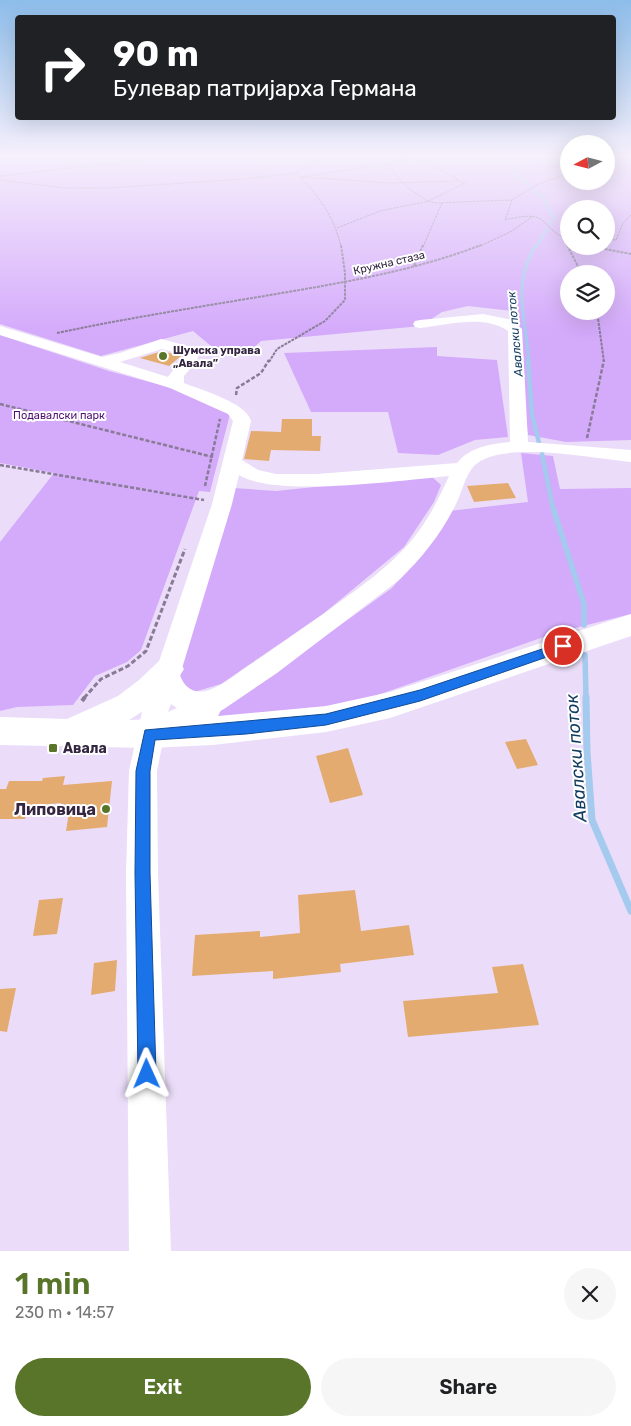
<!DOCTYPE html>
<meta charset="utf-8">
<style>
body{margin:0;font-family:Rubik,sans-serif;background:#f6f6f6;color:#202124;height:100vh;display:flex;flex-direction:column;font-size:19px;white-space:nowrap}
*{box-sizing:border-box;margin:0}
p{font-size:16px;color:#757577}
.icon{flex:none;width:28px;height:28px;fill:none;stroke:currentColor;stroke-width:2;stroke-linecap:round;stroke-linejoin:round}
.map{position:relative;height:1251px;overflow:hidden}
.panel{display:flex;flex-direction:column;background:#fff;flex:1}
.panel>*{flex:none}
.hud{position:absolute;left:15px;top:15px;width:601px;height:105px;border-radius:5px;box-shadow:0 5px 20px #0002;background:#202124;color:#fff;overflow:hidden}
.needle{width:32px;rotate:263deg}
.controls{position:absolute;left:560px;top:135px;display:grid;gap:10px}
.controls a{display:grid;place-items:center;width:55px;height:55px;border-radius:50%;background:#fff;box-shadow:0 5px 20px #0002;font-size:25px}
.pin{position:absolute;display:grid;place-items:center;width:42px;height:42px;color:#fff;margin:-21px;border:2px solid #fff;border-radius:50%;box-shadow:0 1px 5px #0007}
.me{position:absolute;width:55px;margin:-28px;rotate:359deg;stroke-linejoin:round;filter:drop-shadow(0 0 4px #0008)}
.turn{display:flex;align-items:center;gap:18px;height:105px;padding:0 15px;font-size:22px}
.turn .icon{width:65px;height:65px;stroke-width:2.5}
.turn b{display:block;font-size:35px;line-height:42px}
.round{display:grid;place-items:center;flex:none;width:52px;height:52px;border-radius:26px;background:#f6f6f6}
.head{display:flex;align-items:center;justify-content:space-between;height:85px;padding:0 15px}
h1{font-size:30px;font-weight:600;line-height:38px;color:#58752a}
.cta{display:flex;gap:10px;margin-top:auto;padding:10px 15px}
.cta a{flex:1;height:58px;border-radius:30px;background:#58752a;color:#fff;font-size:20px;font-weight:600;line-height:58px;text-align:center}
.cta a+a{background:#f6f6f6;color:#202124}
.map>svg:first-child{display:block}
.green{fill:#d4aafb;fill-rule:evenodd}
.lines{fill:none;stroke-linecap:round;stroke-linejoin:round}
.stream-far4{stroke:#a4caee;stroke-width:2.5}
.stream-far3{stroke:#a4caee;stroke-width:3}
.stream-far2{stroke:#a4caee;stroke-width:4.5}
.stream-far1{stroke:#a4caee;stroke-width:5.5}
.stream{stroke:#a4caee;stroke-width:7}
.building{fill:#e3ab6f}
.path-far4{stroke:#897b96;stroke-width:1;stroke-dasharray:2.5 1;stroke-linecap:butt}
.path-far3{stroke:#897b96;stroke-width:2;stroke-dasharray:3 1;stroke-linecap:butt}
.path-far2{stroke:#897b96;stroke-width:2.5;stroke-dasharray:4 2;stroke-linecap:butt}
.path-far1{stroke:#897b96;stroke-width:3;stroke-dasharray:5 2.5;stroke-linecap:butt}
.path{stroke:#897b96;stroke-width:4;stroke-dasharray:6 3;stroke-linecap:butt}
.minor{fill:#fff;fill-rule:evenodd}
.major{fill:#fff;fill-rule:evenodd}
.route{fill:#1a73e8;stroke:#114b97}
.poi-dot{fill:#58752a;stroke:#fff;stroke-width:2}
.labels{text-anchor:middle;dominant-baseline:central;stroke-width:4;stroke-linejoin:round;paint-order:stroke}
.far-street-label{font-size:11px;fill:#342641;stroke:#fff}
.far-poi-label{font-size:11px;font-weight:bold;fill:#342641;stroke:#fff;text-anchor:start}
.far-park-label{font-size:11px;fill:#4d1073;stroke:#fff}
.far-water-label{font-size:12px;font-style:italic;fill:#113b5f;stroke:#fff}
.poi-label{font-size:14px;font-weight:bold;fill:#342641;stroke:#fff;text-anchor:start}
.near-poi-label{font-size:16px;font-weight:bold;fill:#342641;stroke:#fff;text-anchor:end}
.near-water-label{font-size:18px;font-style:italic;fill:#113b5f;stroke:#fff}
</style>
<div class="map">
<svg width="631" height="1251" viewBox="0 0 631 1251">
<rect width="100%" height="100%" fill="#ebddf9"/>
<g class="green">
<path d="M0,156h569v25h37v-25h25v284l-65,2 -38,-7 -16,-124 -44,-5 -26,6 -21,14 -160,15 -14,13 -24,2 -30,-25 -92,25 -101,-32zM569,209h37v37h-37zM569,274h37v37h-37z"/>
<path d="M0,335l109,36 63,17 58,26 -20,78 -11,-1 -58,159 -14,12 -32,14 -22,29 -56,2 -17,4v-169l54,-69 -54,-10z"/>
<path d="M437,347v9l60,4 11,77 -33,3 -37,15 -40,-2 -10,-41h-77l-27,-59z"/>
<path d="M521,453l32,3 7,33 71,-1v126l-76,19 -206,72 -134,22 -3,-19 102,-64 78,-56 41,-47 16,-30 79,-9z"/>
<path d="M430,475l11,10 -7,17 -30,45 -81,67 -102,70 -27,8 -11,-4 -9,-16 60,-184 42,3z"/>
</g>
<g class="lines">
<g class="stream-far4">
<path d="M503,156l18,23 9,7"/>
<path d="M534,190l9,7 11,21 -5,7"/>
<path d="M536,247l11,-18"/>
</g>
<path class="stream-far3" d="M529,362c-3,-44 -18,-77 7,-117"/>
<g class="stream-far2">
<path d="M528,360l4,54 7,29"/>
<path d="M542,454l11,55"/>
</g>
<g class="stream-far1">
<path d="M553,508l31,96v21"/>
<path d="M585,655l1,43"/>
</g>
<path class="stream" d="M586,697l1,55 5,68 39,91"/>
</g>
<g class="building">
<path d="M162,351l19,5 -12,10 -29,-8z"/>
<path d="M282,419h30v17h9l-1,15 -49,-1 -2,11 -25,-2 7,-28 30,1z"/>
<path d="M508,483l8,15 -42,4 -7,-16z"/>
<path d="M526,739l12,26 -21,4 -12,-27z"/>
<path d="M348,748l15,47 -33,8 -14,-47z"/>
<path d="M65,776l-2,9 49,-4 -5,46 -41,4 4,-25 -10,1 1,-4 -32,3 -4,13h-25v-30h6l3,-8h33l1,-3z"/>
<path d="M355,890l6,41 48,-6 5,30 -74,9 1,8 -68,7v-8l-81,5 3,-41 65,-4v6l40,-4 -2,-38z"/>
<path d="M63,898l-6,36 -24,2 6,-36z"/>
<path d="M117,960l-2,31 -24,4 3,-32z"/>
<path d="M523,964l16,61 -131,12 -5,-36 95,-8 -6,-26z"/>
<path d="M16,988l-9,44 -7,-1v-42z"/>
</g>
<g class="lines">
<g class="path-far4">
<path d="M321,156l-2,4 -24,13c22,19 40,45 46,74"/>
<path d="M390,156l37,6 32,18"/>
<path d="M404,157l-2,5 -101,15 89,6 70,-2 5,2 -36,18 6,2 77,-3 -7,20c46,-11 31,4 64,21"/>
<path d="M319,160l9,-4"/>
<path d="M387,165l21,23 20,13"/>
<path d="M0,176l179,-20"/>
<path d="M0,180l64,8h45l135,-9 51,-6"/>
<path d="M512,200l26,-16 23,-8 5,-5 -24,-15"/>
<path d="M337,228l43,-17 49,-10"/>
<path d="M606,239l10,1 7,-17 8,-8"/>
<path d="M564,240l4,7"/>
<path d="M589,246l4,1"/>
<path d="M423,247l19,-44"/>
<path d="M478,247l34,-16 20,-14"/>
</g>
<g class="path-far3">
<path d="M567,245l15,29"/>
<path d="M589,246l42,8"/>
<path d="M414,266l9,-21"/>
<path d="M597,311l7,51"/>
<path d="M57,333c71,-15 142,-26 213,-38 71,-12 144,-24 211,-50"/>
<path d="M269,362l8,-13 48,-28 20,-21v-27l-4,-28"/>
</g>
<g class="path-far2">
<path d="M236,395l1,-7 24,-15 8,-13"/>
<path d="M0,404l213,53"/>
<path d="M587,438l17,-78"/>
<path d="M0,465l204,35"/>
<path d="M205,486l15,-67"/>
</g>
<path class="path-far1" d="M84,698l17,-19 27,-13 18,-15 39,-102"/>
<path class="path" d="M82,701l3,-4"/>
<path class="minor" d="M483,314l29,6 10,9 6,113 103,8v12c-36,-3 -131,-23 -157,4 -9,10 -12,26 -18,38 -14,29 -34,54 -57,76l-122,93 -53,36 -61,32 -6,30 1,102 13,378h-42l-3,-378 3,-102 13,-59 70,-208 21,-83 -5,-7 -58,-26 -170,-53v-9l102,31 18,-4 41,-14 31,8 8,6 -5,10 -11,13v7c17,7 63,20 67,38l-9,39 16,10 18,4h41l140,-11c13,-16 33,-19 53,-21l-2,-111c-24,-17 -61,-6 -88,-3l-5,-1 -2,-3 2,-3 5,-1zM162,349l22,6 -16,22 -48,-15zM239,475c36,23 164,5 210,1 -12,27 -25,52 -46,74 -23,24 -50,42 -77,62 -25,17 -49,35 -75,52 -13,8 -27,21 -42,26 -14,5 -25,-2 -29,-15l52,-171zM171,704l6,4 -9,4z"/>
<path class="major" d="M631,614v22l-241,82 -64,14 -113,13 -63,3 -150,-3v-28l67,2 51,-23 21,-16 20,-19 10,-4 10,4 5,8c-12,22 -34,38 -55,51l58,-2c5,-19 12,-31 33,-23l4,9 -6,12 108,-10 64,-14z"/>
</g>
<linearGradient id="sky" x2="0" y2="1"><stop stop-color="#8dbdea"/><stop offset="0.47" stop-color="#f6f0fc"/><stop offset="1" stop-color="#f6f0fc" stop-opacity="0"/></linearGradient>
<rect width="631" height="332" fill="url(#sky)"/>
<path class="route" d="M563,642l4,1 2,3 -2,4 -147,51 -94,24 -80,9 -91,6 -5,31v102l6,201 -3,6 -6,2 -6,-2 -3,-6 -3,-201 1,-102 9,-41 181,-16 94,-24z"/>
<g class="poi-dot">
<circle cx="163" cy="356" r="5"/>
<rect x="48" y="743" width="10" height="10" rx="2.5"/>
<circle cx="106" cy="809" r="5"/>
</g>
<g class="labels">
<g class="far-street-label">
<text transform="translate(389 263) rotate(-13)">Кружна стаза</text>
</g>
<g class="far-poi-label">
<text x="173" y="350">Шумска управа<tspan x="173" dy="13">„Авала”</tspan></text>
</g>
<g class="far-park-label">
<text x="59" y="415">Подавалски парк</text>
</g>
<g class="far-water-label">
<text transform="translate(515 334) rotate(-95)">Авалски поток</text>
</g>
<g class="poi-label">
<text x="63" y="748">Авала</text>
</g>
<g class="near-poi-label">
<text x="96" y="809">Липовица</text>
</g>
<g class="near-water-label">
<text transform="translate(576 758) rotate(-94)">Авалски поток</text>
</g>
</g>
</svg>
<div class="controls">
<a><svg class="needle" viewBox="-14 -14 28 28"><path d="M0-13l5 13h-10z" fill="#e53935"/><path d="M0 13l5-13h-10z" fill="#757577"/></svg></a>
<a><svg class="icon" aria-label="search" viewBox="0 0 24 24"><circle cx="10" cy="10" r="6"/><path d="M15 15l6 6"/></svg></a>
<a><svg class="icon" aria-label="layers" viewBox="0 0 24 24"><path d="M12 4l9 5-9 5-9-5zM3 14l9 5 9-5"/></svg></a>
</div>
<div class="pin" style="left:563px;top:646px;background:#d93025"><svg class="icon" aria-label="arrive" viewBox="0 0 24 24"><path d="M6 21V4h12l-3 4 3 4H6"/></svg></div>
<svg class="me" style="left:147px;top:1074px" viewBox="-20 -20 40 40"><path d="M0-17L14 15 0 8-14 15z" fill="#1a73e8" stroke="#fff" stroke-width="4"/></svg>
<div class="hud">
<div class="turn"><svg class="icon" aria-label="right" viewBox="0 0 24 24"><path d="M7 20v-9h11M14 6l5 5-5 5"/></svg><div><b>90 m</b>Булевар патријарха Германа</div></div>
</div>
</div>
<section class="panel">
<div class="head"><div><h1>1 min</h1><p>230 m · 14:57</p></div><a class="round"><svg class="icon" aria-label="close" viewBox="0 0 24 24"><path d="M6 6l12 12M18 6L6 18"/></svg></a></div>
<div class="cta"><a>Exit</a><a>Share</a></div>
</section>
